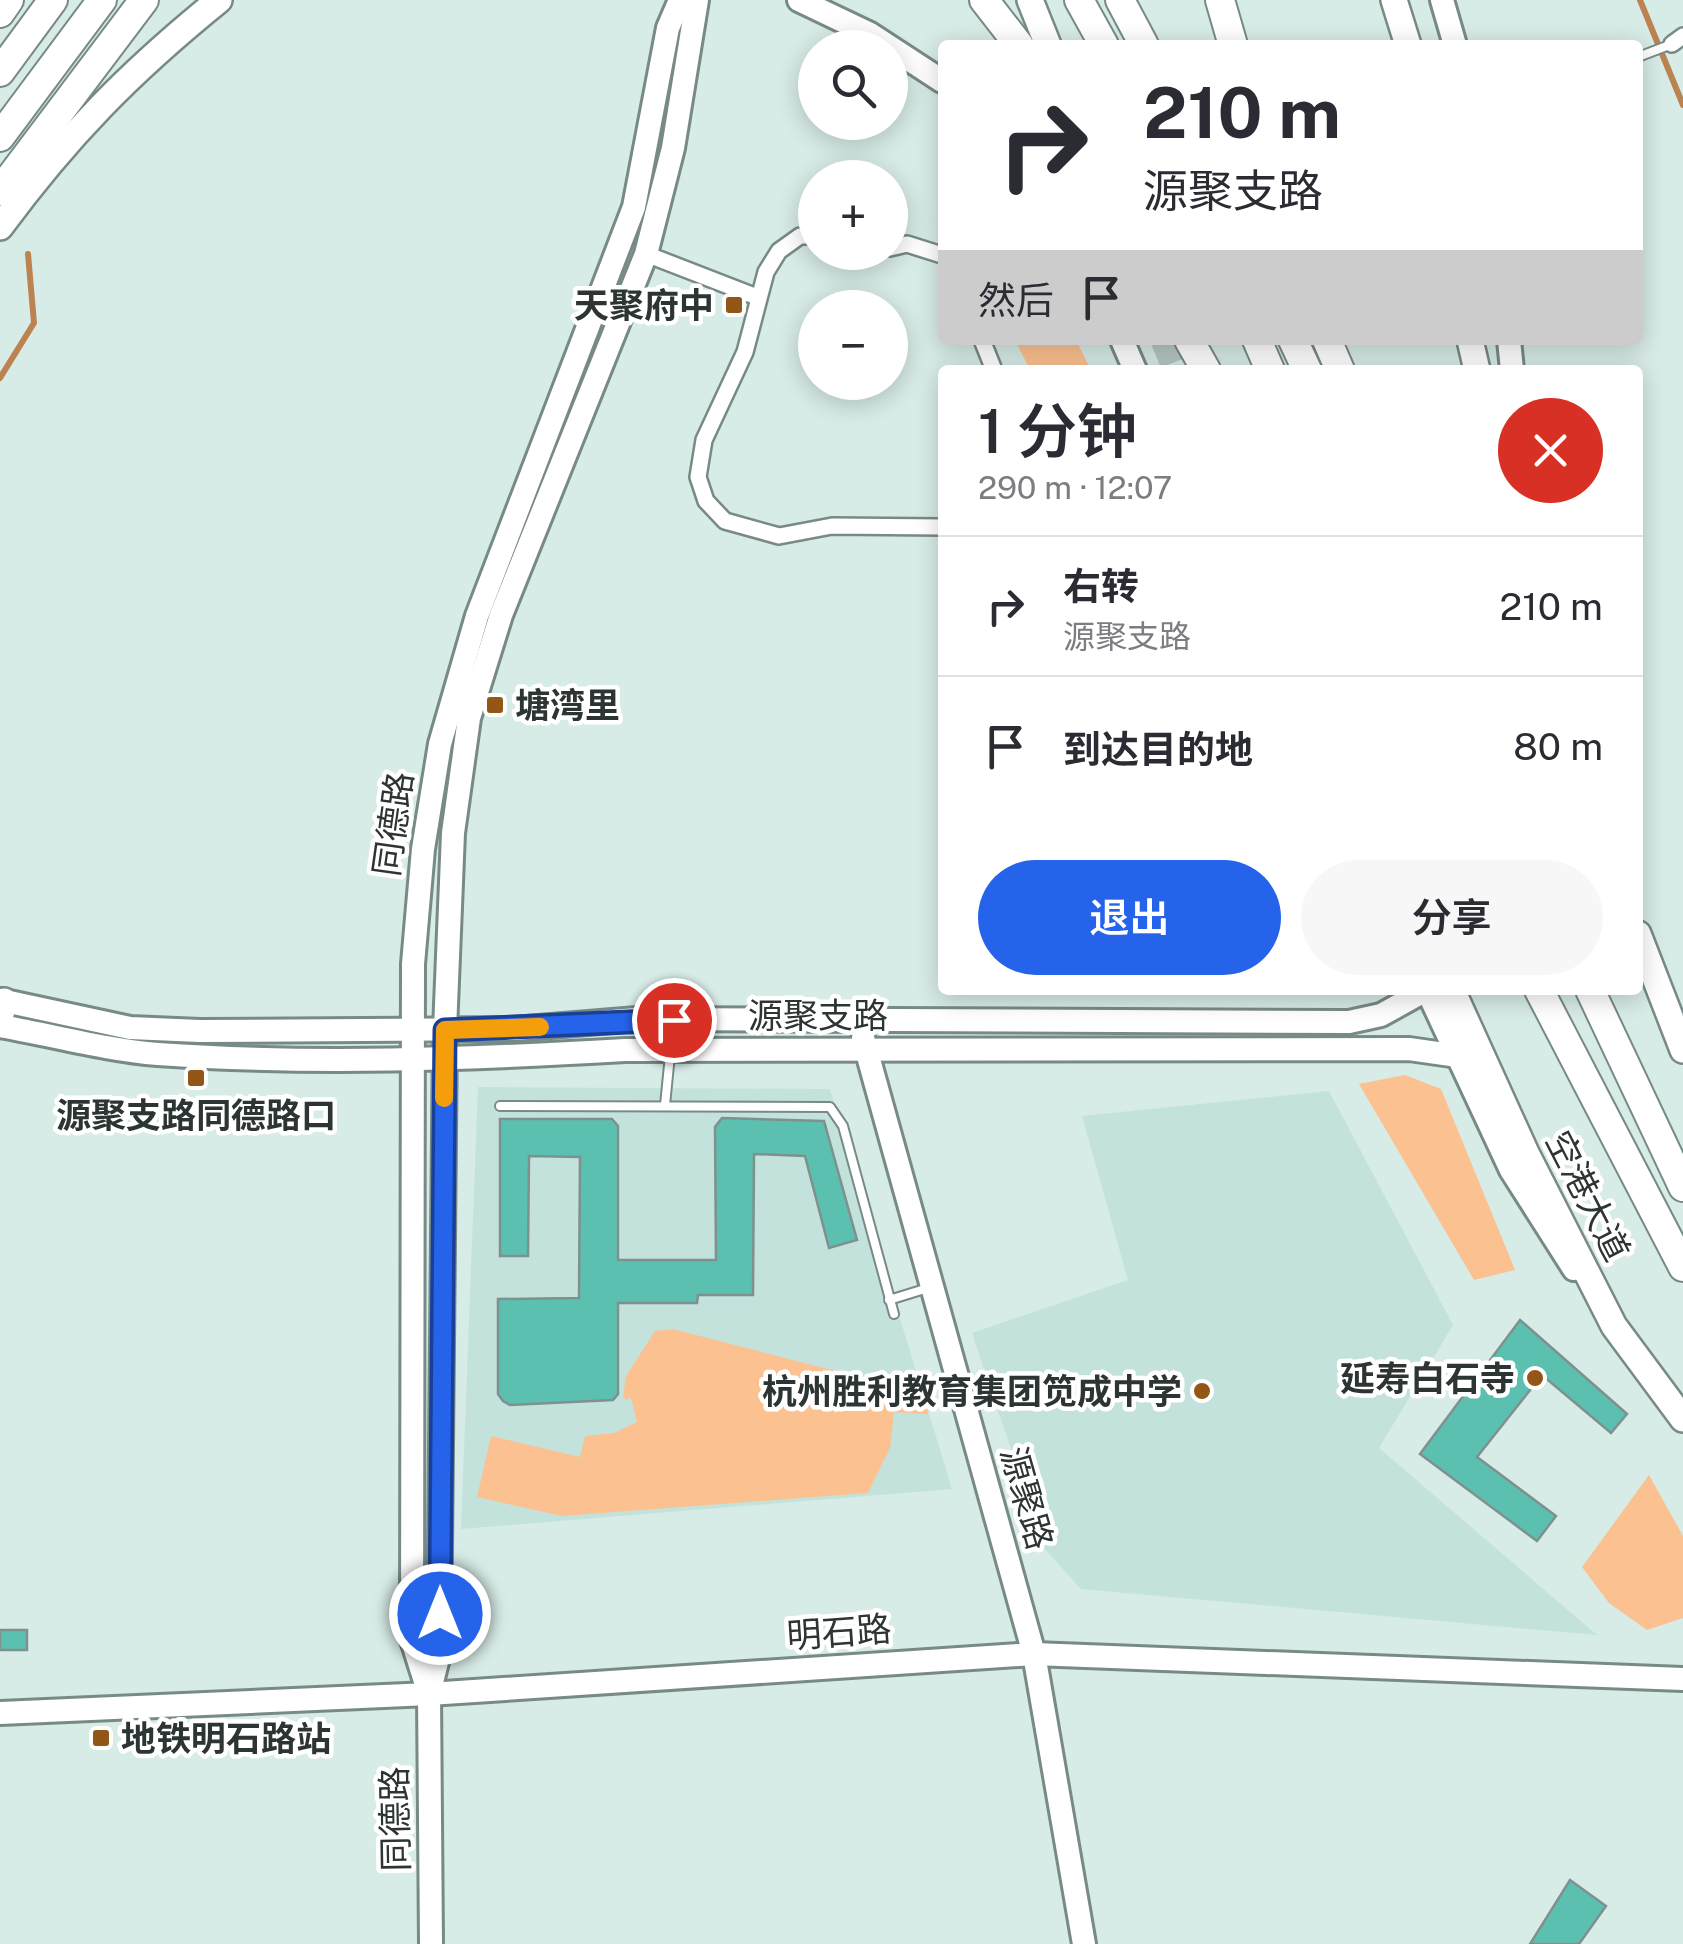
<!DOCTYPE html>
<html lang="zh">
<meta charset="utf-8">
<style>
body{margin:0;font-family:"Public Sans","Noto Sans SC",sans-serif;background:#f7f7f7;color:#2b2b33;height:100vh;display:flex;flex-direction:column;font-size:38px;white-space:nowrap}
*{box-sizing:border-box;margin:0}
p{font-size:32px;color:#7c7c81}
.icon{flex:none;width:55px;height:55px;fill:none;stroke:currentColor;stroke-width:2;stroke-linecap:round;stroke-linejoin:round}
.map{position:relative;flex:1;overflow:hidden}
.side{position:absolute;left:938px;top:365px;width:705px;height:630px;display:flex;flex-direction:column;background:#fff;border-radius:10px;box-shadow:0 5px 25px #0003}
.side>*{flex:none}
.banner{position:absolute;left:938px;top:40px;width:705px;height:305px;border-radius:10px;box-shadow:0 5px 25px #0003;background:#fff;color:#2b2b33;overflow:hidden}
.buttons{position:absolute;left:798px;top:30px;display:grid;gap:20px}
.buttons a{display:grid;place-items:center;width:110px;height:110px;border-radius:50%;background:#fff;box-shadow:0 5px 25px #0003;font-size:50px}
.pin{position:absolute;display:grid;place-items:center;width:85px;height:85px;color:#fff;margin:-42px;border:5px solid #fff;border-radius:50%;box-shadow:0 2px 10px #0007}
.me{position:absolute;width:110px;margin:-55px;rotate:0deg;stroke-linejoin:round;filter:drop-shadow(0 0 8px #0008)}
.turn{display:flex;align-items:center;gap:35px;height:210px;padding:0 40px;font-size:45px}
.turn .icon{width:130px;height:130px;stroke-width:2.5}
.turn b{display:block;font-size:70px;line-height:85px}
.then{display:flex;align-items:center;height:95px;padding:0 40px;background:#0003;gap:20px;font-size:38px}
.round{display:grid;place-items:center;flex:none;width:105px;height:105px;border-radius:52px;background:#f7f7f7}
.summary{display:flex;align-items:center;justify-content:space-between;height:170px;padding:0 40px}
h1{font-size:60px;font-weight:600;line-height:75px}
.action{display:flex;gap:20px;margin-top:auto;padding:20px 40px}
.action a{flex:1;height:115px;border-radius:60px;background:#2563eb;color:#fff;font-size:40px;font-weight:600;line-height:115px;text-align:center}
.action a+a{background:#f7f7f7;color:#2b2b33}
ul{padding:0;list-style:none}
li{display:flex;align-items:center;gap:30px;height:140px;padding:0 40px;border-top:2px solid #e1e1e2}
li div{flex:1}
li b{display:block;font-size:38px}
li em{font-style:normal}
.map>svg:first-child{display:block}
.built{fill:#c4e2dc}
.green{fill:#fcc190}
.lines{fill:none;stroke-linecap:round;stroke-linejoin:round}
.stream{stroke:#bc8351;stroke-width:6}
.building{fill:#5cc0b1;stroke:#7e918e;stroke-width:2.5}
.primary-tunnel{stroke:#b5c7c3;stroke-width:25;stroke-dasharray:25 12;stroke-linecap:butt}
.lane-casing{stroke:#788a87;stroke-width:12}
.street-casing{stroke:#788a87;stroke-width:20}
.secondary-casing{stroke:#788a87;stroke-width:28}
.primary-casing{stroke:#788a87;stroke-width:30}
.highway-casing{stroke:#788a87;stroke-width:32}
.lane{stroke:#fff;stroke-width:8}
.street{stroke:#fff;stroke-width:15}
.secondary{stroke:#fff;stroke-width:22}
.primary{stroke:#fff;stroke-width:25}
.highway{stroke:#fff;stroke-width:28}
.route-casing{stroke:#184099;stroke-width:25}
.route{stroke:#2563eb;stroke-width:18}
.slow{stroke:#f59e0b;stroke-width:18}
.poi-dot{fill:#925617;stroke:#fff;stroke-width:4}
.labels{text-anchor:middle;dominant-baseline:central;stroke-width:9;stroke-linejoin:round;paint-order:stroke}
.poi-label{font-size:35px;font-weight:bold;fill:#2d3534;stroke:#fff;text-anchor:end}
.street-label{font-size:35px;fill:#2d3534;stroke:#fff}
</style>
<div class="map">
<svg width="1683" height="1944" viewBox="0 0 1683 1944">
<rect width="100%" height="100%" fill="#d7ebe7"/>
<g class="built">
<path d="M478,1087l352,2 122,400 -491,40z"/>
<path d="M1329,1091l124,234 -74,123 218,187 -516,-46 -37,-41 -72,-215 156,-53 -46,-164z"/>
</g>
<g class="green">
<path d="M1015,340h61l15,30h-61z"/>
<path d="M1405,1075l36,14 74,181 -41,10 -115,-196z"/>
<path d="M673,1329l251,65 4,20 -34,-2 -4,36 -22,45 -306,23 -85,-19 14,-61 89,21 5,-21 29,-3 23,-11 -6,-24 -5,2 -3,-4 3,-20 29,-45z"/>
<path d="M1649,1475l34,61v82l-36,12 -38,-27 -27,-36z"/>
</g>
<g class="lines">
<g class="stream">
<path d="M1640,0l43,105"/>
<path d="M0,378l34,-55 -6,-69"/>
</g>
</g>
<g class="building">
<path d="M722,1118l102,3 33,119 -28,8 -24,-92 -51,-2 -1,141h-55l-1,8h-79v91l-5,6 -103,5 -7,-4 -5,-7v-95l81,-1 1,-141 -51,-1 -1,100h-28v-137h112l6,7v134h98l-1,-133z"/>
<path d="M1520,1320l107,94 -16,19 -69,-58 -65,82 79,59 -19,25 -117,-87z"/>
<rect x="0" y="1630" width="27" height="20"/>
<path d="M1570,1880l36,26 -27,38h-49z"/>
</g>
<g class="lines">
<path class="primary-tunnel" d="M1163,340l12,30"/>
<g class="lane-casing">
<g id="lane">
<path d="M1638,57l34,-13"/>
<path d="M665,1105l5,-50"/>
<path d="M500,1106l330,1 13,19 51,188"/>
<path d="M889,1300l39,-12"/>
</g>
</g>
<g class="street-casing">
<g id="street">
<path d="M1672,44l11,-8"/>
<path d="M815,236h-15l-21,15 -13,21 -21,80 -41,88 -6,37 8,24 19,20 54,15 53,-10 110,1"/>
<path d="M890,248l17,-4 35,11"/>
<path d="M850,252h25"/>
<path d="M646,254l111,43"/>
<path d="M982,340l12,30"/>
</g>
</g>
<g class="secondary-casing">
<g id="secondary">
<path d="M799,0l71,34 72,47"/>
<path d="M1442,0l13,45"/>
<path d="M1122,340l13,30"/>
<path d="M1509,340l3,30"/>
<path d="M1427,990l84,180 63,99"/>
<path d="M0,1000l130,28 70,3 314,-2 123,-10 712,3 32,-7 45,-25"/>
<path d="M0,1026c52,9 106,24 158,28 155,11 313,5 467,-4l784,-1 49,7"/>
<path d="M863,1038l171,616 50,290"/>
<path d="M429,1694l-17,-54 1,-676 10,-115 17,-105 37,-128 157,-409 34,-179 12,-28"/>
<path d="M0,1713l429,-19 605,-40 649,25"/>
<path d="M431,1944l-2,-250 10,-40 6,-624 8,-197 16,-115 32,-103 145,-361 27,-106 24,-148"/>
</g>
</g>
<g class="primary-casing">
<g id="primary">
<path d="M1030,0l18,45"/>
<path d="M1394,0l14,45"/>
<path d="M0,227c68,-92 130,-155 219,-227"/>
<path d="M1470,340l7,30"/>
<path d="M1638,934l45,116"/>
<path d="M1452,990l74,163 88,173 69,93"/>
<path d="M0,1019l4,-18"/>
</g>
</g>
<g class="highway-casing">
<g id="highway">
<path d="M984,0l35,45"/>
<path d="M1079,0l25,45"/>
<path d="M1120,0l24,45"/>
<path d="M1220,0l13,45"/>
<path d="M0,13l9,-13"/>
<path d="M0,72l53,-72"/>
<path d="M0,137l102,-137"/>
<path d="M0,191l144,-191"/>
<path d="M1189,340l17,30"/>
<path d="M1257,340l13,30"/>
<path d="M1293,340l14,30"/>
<path d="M1327,340l13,30"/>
<path d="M1539,990l144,277"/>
<path d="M1590,990l93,197"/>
</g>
</g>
<use href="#lane" class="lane"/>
<use href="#street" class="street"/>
<use href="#secondary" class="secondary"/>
<use href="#primary" class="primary"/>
<use href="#highway" class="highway"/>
</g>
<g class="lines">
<g class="route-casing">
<path id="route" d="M440,1614l5,-584 229,-10"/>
</g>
<use href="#route" class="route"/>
<path class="slow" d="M444,1098l1,-68 95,-3"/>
</g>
<g class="poi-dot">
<rect x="724" y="295" width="20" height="20" rx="5"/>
<rect x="485" y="695" width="20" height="20" rx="5"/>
<rect x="186" y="1068" width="20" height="20" rx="5"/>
<circle cx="1535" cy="1378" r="10"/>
<circle cx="1202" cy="1391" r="10"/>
<rect x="91" y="1728" width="20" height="20" rx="5"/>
</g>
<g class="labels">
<g class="poi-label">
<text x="714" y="305">天聚府中</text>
<text x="515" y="705" text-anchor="start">塘湾里</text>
<text x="196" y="1115" text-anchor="middle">源聚支路同德路口</text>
<text x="1515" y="1378">延寿白石寺</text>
<text x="1182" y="1391">杭州胜利教育集团笕成中学</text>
<text x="121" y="1738" text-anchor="start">地铁明石路站</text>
</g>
<g class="street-label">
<text transform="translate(393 824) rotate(-82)">同德路</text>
<text x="818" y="1015">源聚支路</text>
<text transform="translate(1588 1196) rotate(63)">空港大道</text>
<text transform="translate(1027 1498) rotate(74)">源聚路</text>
<text transform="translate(839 1632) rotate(-4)">明石路</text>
<text transform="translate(395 1819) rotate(-91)">同德路</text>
</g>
</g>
</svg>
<div class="buttons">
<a><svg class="icon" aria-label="search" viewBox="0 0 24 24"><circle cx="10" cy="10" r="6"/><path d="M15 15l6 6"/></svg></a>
<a>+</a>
<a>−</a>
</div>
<div class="pin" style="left:674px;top:1020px;background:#d93025"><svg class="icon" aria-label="arrive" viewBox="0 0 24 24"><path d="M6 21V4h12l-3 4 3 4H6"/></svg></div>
<svg class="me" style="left:440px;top:1614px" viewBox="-20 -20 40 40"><circle r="17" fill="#2563eb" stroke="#fff" stroke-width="3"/><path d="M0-11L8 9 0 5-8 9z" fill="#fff"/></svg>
<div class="banner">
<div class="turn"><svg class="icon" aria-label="right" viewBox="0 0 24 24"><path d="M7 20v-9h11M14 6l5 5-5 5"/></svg><div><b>210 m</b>源聚支路</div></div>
<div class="then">然后<svg class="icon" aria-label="arrive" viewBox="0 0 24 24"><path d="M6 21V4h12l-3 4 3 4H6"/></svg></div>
</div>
<section class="side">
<div class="summary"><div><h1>1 分钟</h1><p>290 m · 12:07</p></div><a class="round" style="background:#d93025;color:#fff"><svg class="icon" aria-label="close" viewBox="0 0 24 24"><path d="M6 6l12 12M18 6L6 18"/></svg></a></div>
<ul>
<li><svg class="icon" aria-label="right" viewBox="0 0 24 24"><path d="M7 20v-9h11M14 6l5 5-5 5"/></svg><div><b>右转</b><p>源聚支路</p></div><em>210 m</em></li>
<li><svg class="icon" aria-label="arrive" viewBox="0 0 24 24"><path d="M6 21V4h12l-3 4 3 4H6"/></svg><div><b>到达目的地</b></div><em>80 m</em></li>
</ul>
<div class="action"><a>退出</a><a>分享</a></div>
</section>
</div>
